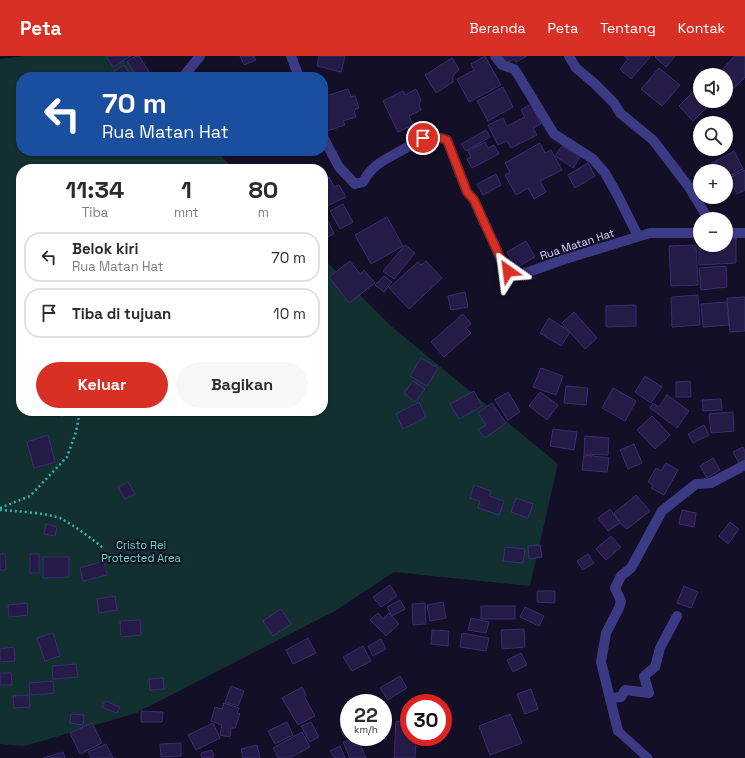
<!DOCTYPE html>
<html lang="id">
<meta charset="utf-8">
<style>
body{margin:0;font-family:"Space Grotesk",sans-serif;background:#f7f7f7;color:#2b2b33;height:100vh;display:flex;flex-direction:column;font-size:15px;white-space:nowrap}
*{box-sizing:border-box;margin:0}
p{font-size:13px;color:#7c7c81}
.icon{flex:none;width:22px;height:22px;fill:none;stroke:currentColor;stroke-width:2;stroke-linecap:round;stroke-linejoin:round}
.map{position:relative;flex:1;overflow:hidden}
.sheet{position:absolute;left:16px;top:108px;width:312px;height:252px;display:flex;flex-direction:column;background:#fff;border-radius:16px;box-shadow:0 1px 3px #0004}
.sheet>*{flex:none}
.hud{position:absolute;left:16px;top:16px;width:312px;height:84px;border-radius:16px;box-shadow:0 1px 3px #0004;background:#1a4fa0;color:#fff;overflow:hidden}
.tools{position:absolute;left:693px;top:12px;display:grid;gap:8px}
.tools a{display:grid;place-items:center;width:40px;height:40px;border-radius:50%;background:#fff;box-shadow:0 1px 3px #0004;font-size:20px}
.speed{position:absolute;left:340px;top:638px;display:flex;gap:8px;font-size:20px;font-weight:700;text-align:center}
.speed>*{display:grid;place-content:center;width:52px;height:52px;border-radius:50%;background:#fff;box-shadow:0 1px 3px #0004;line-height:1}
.speed small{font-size:10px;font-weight:400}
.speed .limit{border:6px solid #d22;background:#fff;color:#111}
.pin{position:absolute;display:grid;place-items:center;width:34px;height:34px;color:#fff;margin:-17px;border:2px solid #fff;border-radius:50%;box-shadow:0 1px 4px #0007}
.me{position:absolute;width:44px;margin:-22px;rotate:329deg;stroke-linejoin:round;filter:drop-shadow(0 0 3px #0008)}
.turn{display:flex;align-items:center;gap:14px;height:84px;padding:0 20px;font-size:18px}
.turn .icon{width:52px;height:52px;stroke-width:2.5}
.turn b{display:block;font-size:28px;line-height:34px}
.eta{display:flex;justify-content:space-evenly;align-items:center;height:68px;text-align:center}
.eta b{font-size:24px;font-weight:700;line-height:28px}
.button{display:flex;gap:8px;margin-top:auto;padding:8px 20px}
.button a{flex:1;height:46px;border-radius:24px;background:#d93025;color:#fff;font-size:16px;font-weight:700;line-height:46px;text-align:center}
.button a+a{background:#f7f7f7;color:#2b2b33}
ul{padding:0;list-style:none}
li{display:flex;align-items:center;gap:12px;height:50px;margin:0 8px 6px;padding:0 12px;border:2px solid #e1e1e2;border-radius:16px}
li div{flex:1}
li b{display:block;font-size:15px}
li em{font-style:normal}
header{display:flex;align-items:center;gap:24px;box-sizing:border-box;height:56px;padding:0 20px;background:#d93025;color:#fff}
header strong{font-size:19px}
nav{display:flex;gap:22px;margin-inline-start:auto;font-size:14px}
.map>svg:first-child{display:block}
.green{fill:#12302f}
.building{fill:#241b47;stroke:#3b2d73}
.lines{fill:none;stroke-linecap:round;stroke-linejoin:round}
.path{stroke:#2fb8b0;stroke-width:2.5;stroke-dasharray:2 3;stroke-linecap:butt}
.service{stroke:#3d3a85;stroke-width:9}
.minor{stroke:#3d3a85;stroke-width:10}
.route-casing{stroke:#8d1f18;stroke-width:10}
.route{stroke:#d93025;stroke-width:7}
.labels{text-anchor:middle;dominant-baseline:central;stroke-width:4;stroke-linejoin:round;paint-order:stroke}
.street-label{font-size:11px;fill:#d9d4ff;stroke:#130f26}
.park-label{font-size:11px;fill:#5fe0c0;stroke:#130f26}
</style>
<header>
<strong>Peta</strong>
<nav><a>Beranda</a><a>Peta</a><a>Tentang</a><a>Kontak</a></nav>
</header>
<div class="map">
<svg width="745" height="702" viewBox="0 0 745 702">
<rect width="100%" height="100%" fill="#130f26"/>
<path class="green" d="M25,0h96l21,21h-121v74h195l18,18h-213v242h302v-153l68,68 167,138 -28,122 -136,-14 -59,39 -199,102 -111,33 -25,-2v-685z"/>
<g class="building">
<path d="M106,0h25l-18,11z"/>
<path d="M136,0h3l11,17 -6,4h-7l-10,-16z"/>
<path d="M240,0h14l2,4 -12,5z"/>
<path d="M319,0h26l-4,16 -24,-6z"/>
<path d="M485,0l16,29 -32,17 -12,-23 17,-9 -3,-6z"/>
<path d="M502,0h25l-11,6 -2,-3 -8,4z"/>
<path d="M624,0h27l-20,23 -11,-10 8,-10z"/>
<path d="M656,0h19l-9,11 -11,-10z"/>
<path d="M735,0h10v21l-19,19v-21h-9z"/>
<path d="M452,2l7,11 -6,7v6l-17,11 -11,-18z"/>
<path d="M124,9l8,12h-17l-3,-4z"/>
<path d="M659,12l21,17 -18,21 -21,-17z"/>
<path d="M700,29v16h13l-20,20 -14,-15z"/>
<path d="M503,31l10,20 -25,14 -11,-20z"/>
<path d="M348,33l3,8 4,-1 4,12 -5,2 2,7 -13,4 2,4 -18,6 -4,-13v-21z"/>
<path d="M416,33l5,11 -2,5 2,5 -12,6 4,9 -15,7 -15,-31 20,-10 2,4z"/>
<path d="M531,48l10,20 -8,4 4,7 -26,13 -4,-7 -9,4 -10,-20 15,-7 4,8 18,-9 -4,-7z"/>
<path d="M486,74l4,7 -24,14 -5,-7z"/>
<path d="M485,86l3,6 6,-3 5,9 -27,14 -5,-9 4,-2 -3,-6z"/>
<path d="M540,87l5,10 6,-3 11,20 -22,11 6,11 -12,7 -6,-11 -12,7 -11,-20 5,-3 -5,-9z"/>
<path d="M562,90l18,11 -7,11 -18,-12z"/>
<path d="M734,95l9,18 -17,9v-7h-24l-1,-2z"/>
<path d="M588,107l7,13 -20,12 -7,-13z"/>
<path d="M745,114v20l-8,4 -8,-16z"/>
<path d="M496,118l5,11 -18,10 -6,-11z"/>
<path d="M323,121l1,3 5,-3 5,10 5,-2 7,12 -23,11z"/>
<path d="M343,148l10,18 -13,7 -10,-18z"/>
<path d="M387,161l16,29 -32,18 -16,-29z"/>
<path d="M328,165l6,13 -11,5v-15z"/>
<path d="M726,182h10v25l-37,2v-26h1v6h26z"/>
<path d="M526,185l9,16 -19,11 -9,-16z"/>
<path d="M405,189l10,8 -21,26 -11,-8z"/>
<path d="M696,189l2,40 -27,1 -2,-40z"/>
<path d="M350,205l10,13 4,-4 11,13 -26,20 -20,-26z"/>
<path d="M426,205l16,17 -33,31 -20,-21 29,-26 3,3z"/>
<path d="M726,210l1,21 -26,3 -2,-22z"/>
<path d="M384,220l8,6 -8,10 -9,-7z"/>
<path d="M465,236l3,15 -17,3 -3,-14z"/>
<path d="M698,239l2,30 -28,2 -1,-30z"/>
<path d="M745,241v34l-15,1 -3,-34z"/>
<path d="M727,246l2,23 -26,2 -2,-23z"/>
<path d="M636,249v21l-30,1v-21z"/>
<path d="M574,256l23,26 -12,11 -23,-26z"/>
<path d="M463,258l8,10 -5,4 5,5 -27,24 -13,-15z"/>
<path d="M549,262l21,14 -9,14 -21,-13z"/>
<path d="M421,302l17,10 -11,18 -17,-10z"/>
<path d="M541,312l22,8 -7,19 -23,-8z"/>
<path d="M645,320l17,11 -11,16 -16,-11z"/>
<path d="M413,325l12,8 -10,13 -11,-9z"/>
<path d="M690,325l1,16h-15v-15z"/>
<path d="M566,330l22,2 -2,17 -22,-2z"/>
<path d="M613,332l23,13 -11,20 -23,-13z"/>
<path d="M474,335l8,15 -23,13 -9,-15z"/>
<path d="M508,336l12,20 -12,8 -13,-20z"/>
<path d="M540,336l18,13 -11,15 -18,-14z"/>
<path d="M667,339l22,16 -12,17 -27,-20 3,-5 6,4z"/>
<path d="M721,343l1,11 -19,1 -1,-11z"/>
<path d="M419,346l7,15 -23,12 -7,-15z"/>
<path d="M492,347l14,20 -21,15 -7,-8 8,-5 -8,-12z"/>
<path d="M58,355h16l-13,6z"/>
<path d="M733,356l1,19 -23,2 -2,-19z"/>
<path d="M652,360l18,19 -15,14 -18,-19z"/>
<path d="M704,369l5,10 -16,8 -5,-9z"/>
<path d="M553,373l24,3 -3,18 -24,-4z"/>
<path d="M48,379l7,27 -21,6 -7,-26z"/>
<path d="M585,380l24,2 -1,17 -24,-1z"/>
<path d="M634,388l8,19 -14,6 -8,-19z"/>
<path d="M743,391l2,4v11l-5,3 -7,-13z"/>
<path d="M584,399l25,3 -2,14 -25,-2z"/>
<path d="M713,402l7,12 -13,8 -7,-12z"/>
<path d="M666,407l12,7 -14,25 -13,-7 2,-3 -5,-3 8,-14 5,3z"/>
<path d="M128,426l7,12 -10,5 -7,-12z"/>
<path d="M474,429l17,6 -2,5 15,5 -5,14 -21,-7 2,-7 -10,-3z"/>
<path d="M636,439l14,16 -23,18 -7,-6 -6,-10z"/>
<path d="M516,442l17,6 -5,14 -17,-6z"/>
<path d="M610,453l10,14 -12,8 -10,-13z"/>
<path d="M682,454l14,3 -2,14 -15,-3z"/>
<path d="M730,466l9,7 -11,15 -9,-8z"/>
<path d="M46,468l11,3 -2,9 -11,-2z"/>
<path d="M611,480l10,11 -15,13 -10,-11z"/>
<path d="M540,489l2,12 -13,2 -1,-13z"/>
<path d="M505,491l20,2 -2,14 -20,-2z"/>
<path d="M0,498h5l1,16h-6z"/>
<rect x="30" y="498" width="9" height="19"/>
<path d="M588,498l6,9 -11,7 -6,-9z"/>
<path d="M43,501h26v20l-26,1z"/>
<path d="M104,505l3,14 -24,6 -3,-13z"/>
<path d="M390,529l7,11 -16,11 -8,-10z"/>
<path d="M684,530l14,6 -7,16 -14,-5z"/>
<path d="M537,535h18v12l-18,-1z"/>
<path d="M115,540l2,14 -18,3 -2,-14z"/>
<path d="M400,544l5,9 -13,7 -5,-9z"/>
<path d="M443,546l3,16 -16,3 -3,-16z"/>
<path d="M27,547l1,12 -19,2 -1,-12z"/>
<path d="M425,547l1,21 -13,1 -1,-21z"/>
<rect x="481" y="550" width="34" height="13"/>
<path d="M525,551l19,9 -5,10 -19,-9z"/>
<path d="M281,553l10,15 -18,12 -10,-15z"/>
<path d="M378,557l5,6 6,-6 10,11 -13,12 -16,-16z"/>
<path d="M471,562l18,4 -3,11 -18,-3z"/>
<path d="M140,564l1,15 -20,2 -1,-16z"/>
<path d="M524,573l1,18 -23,2 -1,-19z"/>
<path d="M432,574l17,1 -1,15 -17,-2z"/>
<path d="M53,577l7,23 -15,5 -8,-23z"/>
<path d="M462,577l27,5 -3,13 -26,-4z"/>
<path d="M308,582l8,15 -23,11 -7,-14z"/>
<path d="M381,583l5,10 -13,7 -5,-10z"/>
<path d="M363,590l8,15 -19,10 -9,-14z"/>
<path d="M14,591l1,14 -15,1v-13z"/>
<path d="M521,597l6,12 -14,7 -6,-12z"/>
<path d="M76,608l2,13 -25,2 -1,-13z"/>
<path d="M0,617h11l1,12h-12z"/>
<path d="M400,620l7,12 -19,12 -8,-12z"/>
<path d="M163,622l1,11 -14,1 -1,-11z"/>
<path d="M53,625l1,12 -24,2 -1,-12z"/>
<path d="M231,630l13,5 -6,15 -13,-4z"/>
<path d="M302,631l4,8 -2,1 11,20 -17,9 -16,-27z"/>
<path d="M531,633l7,20 -13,5 -8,-20z"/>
<path d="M29,639l1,12 -16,1 -1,-12z"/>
<path d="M105,645l15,6 -3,6 -15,-6z"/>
<path d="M224,647l15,5 -2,5 3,1 -5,14h-4l-1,9 -10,-2 2,-10 -11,-4 4,-14 7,2z"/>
<path d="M141,655l22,1 -1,10h-21z"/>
<path d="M71,658l13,1 -1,10 -13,-2z"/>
<path d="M510,658l12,29 -32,12 -11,-29z"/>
<path d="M396,665l13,1v15h7l-1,21h-21z"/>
<path d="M287,666l6,13 -18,9 -7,-13z"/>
<path d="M311,666l8,15 -9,5 -9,-16z"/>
<path d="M92,667l10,20 -22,11 -10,-21z"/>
<path d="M213,667l7,15 -24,12 -8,-15z"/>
<path d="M349,667v11l-6,1 -3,-10z"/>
<path d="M302,676l8,15 -20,11h-12l-5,-10z"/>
<path d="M351,684l3,6 6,-2 6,14h-16l-7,-16z"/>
<path d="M181,687v13l-20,1 -1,-13z"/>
<path d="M106,688l7,14h-22l-3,-6z"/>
<path d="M257,689l3,13h-17l-2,-9z"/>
<path d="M340,690l5,12h-11l-4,-7z"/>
<path d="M212,694l2,7 -12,1 -1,-5z"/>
<path d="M63,696l2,6h-22z"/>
</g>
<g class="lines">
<g class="path">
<path d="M0,452l30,-12 37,-39 9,-25 4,-21"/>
<path d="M0,454c15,1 49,3 62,9 14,8 28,18 41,29"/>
</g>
<path class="service" d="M618,675l30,27"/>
<g class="minor">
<path d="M291,0l8,21"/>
<path d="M495,0l7,9 12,4 3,4 37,61 39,25 12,14 13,23 20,40"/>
<path d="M569,0l7,12 18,15 20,20 6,10 33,27 36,47 19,32"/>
<path d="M183,21l17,-21"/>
<path d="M323,81l16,30 16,17 8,-2c10,-19 24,-23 41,-33 6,-3 12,-9 19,-11 8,-3 16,-1 24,2l20,52 7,8 30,66 4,5 7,3h8l39,-14 88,-27h50"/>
<path d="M726,177h19"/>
<path d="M610,642l11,-1 4,-7 24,3 -5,-17 11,-9 5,-19 17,-32"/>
<path d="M618,675l-17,-69 5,-29 13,-25 2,-7 -6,-13 6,-12 10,-8 31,-57 34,-27 15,-1 34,-18"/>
</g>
</g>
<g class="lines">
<g class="route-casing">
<path id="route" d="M423,82l14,-1 10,3 20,52 7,8 30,66 4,5"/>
</g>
<use href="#route" class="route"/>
</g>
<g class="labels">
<g class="street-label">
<text transform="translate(577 188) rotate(-18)">Rua Matan Hat</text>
</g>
<g class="park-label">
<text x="141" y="489">Cristo Rei<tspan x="141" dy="13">Protected Area</tspan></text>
</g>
</g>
</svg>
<div class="tools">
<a><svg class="icon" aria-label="sound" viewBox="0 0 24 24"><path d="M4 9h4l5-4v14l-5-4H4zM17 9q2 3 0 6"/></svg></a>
<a><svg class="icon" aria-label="search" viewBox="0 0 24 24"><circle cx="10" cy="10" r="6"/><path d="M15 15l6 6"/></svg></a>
<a>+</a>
<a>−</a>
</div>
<div class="speed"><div>22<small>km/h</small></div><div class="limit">30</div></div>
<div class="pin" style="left:423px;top:82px;background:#d93025"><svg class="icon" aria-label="arrive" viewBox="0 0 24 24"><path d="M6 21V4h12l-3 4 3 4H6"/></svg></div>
<svg class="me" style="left:508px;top:215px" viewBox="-20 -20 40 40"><path d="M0-17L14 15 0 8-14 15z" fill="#d93025" stroke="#fff" stroke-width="4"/></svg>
<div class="hud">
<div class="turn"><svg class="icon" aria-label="left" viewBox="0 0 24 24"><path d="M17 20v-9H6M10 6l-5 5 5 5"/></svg><div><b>70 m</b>Rua Matan Hat</div></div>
</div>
<section class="sheet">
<div class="eta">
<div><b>11:34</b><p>Tiba</p></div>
<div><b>1</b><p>mnt</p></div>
<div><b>80</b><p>m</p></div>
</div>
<ul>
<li><svg class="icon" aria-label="left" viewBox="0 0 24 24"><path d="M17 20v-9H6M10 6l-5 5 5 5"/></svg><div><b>Belok kiri</b><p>Rua Matan Hat</p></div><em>70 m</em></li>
<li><svg class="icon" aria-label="arrive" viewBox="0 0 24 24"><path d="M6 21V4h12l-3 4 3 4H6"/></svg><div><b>Tiba di tujuan</b></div><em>10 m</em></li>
</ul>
<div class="button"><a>Keluar</a><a>Bagikan</a></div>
</section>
</div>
